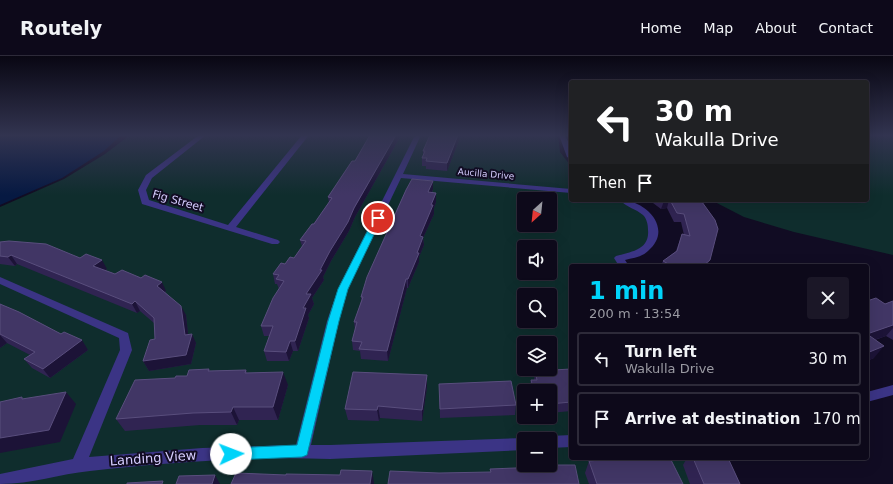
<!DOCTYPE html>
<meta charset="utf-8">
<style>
body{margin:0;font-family:"DejaVu Sans",sans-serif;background:#1b1727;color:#f1f3f6;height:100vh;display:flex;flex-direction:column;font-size:15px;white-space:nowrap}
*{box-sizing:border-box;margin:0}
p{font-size:13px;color:#9a9aa2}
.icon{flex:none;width:22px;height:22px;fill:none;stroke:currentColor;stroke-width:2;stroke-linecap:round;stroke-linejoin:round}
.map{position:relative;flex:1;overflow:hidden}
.drawer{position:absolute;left:569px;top:208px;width:300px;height:196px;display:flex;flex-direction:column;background:#0d091a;border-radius:4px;box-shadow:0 4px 16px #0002,0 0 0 1px #2d2a39}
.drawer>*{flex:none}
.hud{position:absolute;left:569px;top:24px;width:300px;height:122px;border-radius:4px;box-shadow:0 4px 16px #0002,0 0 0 1px #2d2a39;background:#202124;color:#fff;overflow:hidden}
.needle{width:26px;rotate:207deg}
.fabs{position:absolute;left:517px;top:136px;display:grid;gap:8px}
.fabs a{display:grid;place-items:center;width:40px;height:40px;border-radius:4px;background:#0d091a;box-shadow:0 4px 16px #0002,0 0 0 1px #2d2a39;font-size:20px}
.pin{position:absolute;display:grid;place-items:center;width:34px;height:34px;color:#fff;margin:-17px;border:2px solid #fff;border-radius:50%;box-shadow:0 1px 4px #0007}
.me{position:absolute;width:44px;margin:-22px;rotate:88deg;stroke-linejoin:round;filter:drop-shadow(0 0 3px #0008)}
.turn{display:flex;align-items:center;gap:14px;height:84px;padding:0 20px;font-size:18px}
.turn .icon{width:52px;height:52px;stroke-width:2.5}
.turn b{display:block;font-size:28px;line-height:34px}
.then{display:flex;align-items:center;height:38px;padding:0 20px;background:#0003;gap:8px;font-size:15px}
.round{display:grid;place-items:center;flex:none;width:42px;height:42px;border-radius:4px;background:#1b1727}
.headline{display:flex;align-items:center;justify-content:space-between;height:68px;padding:0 20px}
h1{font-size:24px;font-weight:700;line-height:30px;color:#00d3f9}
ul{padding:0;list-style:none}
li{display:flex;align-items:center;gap:12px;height:54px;margin:0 8px 6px;padding:0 12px;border:2px solid #2d2a39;border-radius:4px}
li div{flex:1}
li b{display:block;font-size:15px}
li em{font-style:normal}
header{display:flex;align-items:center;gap:24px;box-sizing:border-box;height:56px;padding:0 20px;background:#0d091a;border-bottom:1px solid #2d2a39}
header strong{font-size:19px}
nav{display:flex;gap:22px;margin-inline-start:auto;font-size:14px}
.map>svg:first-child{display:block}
.green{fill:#0f2d2d;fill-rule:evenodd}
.water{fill:#061942}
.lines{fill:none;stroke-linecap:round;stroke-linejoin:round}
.minor{fill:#3b3485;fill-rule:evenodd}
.wall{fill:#302452}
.shaded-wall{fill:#1c1337}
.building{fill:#413665;stroke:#594e7d}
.route{fill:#00d3f9;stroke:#0089a2}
.labels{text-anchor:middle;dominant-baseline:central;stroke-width:4;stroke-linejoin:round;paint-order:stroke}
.far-street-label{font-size:9px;fill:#d6ceff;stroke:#110c23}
.street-label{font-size:11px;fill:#d6ceff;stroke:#110c23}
.near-street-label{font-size:13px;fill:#d6ceff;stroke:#110c23}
</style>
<header>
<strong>Routely</strong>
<nav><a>Home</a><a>Map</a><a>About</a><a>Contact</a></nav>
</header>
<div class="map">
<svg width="893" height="428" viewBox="0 0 893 428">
<rect width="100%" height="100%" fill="#110c23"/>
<g class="green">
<path d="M130,79h428l2,17 11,14v34h56l13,9 14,15 -1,19 -31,17 -1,6h-50v192h142l15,26h-728v-277l64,-28 41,-25zM524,143h26v26h-26zM524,191h26v26h-26zM524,239h26v26h-26zM524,287h26v26h-26zM524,335h26v26h-26zM524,383h26v26h-26z"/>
<path d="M867,79h26v120l-99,-23 -50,-15 -33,-17h156z"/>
</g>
<path class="water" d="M0,79h121l-17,16 -42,27 -62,27z"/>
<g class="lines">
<g class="minor">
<path d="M199,79h7l-54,43 -6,12 3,10 79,25 74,-90h7l-73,92 42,13 2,2 -2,2h-6l-130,-40 -4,-14 8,-15z"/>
<path d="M415,79h6l-18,39 168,15v4l-170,-15 -53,111 -9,32 -28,124h19l194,-7 4,1h-4v11l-194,9c-78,-3 -162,3 -240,12 -31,3 -58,13 -90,13v-10l73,-15 47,-109 -1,-12 -119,-54v-7l128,56 4,17 -43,107 113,-9 94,-3 31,-124 11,-32z"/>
<path d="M559,79h6l6,13v11l-4,-2z"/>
<path d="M620,144c26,0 54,29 28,51 -6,6 -15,7 -23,9l4,6h-10l-5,-8 2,-2c14,-4 34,-6 32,-26 0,-5 -1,-11 -5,-15 -7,-6 -17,-8 -23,-15z"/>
<path d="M893,329v10l-26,7v-10z"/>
<path d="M571,379v12l-21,1v-9h-6l6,-3z"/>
</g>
</g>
<g class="wall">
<path d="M370,79h31l-46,82 -6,14 -18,30 -8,16 1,3 -12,18 2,6 -6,11 1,3 -11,33h-5l-4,10h-22l-3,-10 5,-15h-5l-3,-10 18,-37 -2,-5h-2l-2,-10 21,-16 8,-12 -2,-6 18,-22 11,-15 -1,-6 27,-36z"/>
<path d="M430,79h31l-14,36 -21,-2v-3h-4v-8l1,-3v-4z"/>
<path d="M433,133l-1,4h4v9l-2,6v6l-11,24 1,7 -5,12v5l-11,26h-1l-19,73 -27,-2 -1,-8 -7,-1 -1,-9 3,-11 -1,-8 7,-21v-4z"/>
<path d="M649,144h50l8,66h-46l2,-5 13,-10 6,-17 2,1 -3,-13h-7l-7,-14 -6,1z"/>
<path d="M0,186l107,27 -2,1 10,4 51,17 -1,1 21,23 2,20 8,8 -5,21 -42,7 -6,-10 12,-22 -1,-16 -14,-12 -3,2 -120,-49 -2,2 -15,-2z"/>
<path d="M893,245v39l-7,-4 -11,4 -1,18 -7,3 18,-57z"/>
<path d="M0,248l88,46 -38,28 -18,-10 -8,-9 6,-4 -23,-12 -7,5z"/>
<path d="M571,309v46l-21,2v-22h-20l-1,-2 2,-9h3l1,-9 34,-2 1,-3z"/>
<path d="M209,313l1,2 36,-1 1,3 41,12 -10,35h-39l-2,5h-37l-75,6 -9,-12 59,-41 12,-2z"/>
<path d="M427,319v12l-5,34 -42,-3 -1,3 -31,-1 -3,-11z"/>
<path d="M439,328l77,21 -1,10 -75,3z"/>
<path d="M687,402h41l12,26h-50l-7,-19z"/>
<path d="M589,405l94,23h-94l-4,-11z"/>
</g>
<g class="shaded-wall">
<path d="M396,79h5l-46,82 -6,14 -18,30 -8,16 1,3 -12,18 2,6 -6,11 1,3 -11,33 -3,-10 8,-33 3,-14z"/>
<path d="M458,79h3l-14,36v-8z"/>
<path d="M433,125v8l-5,12v-9z"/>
<path d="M436,137v9l-2,6v6l-11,24 1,7 -5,12v5l-11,26v-9l9,-26 3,-17 11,-31z"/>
<path d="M669,144l-2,8 -6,1 3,-8z"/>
<path d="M11,199l6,9 -2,2 -7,-9z"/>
<path d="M102,204l5,9 -9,6 -5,-9z"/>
<path d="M710,204l-3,6h-4z"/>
<path d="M406,223l1,9 -19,73 -1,-10z"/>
<path d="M162,226l4,9 -5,4 -4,-9z"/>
<path d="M135,245l5,10 -3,2 -5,-9z"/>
<path d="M181,250l5,9 3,28 3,-9 4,9 -5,21 -42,7 -6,-10 42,-26z"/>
<path d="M893,269v3l-7,8 -19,6v-8z"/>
<path d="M0,279l7,8 -7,5z"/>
<path d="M82,284l6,10 -38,28 -7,-9z"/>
<path d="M290,285l3,10 -4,10 -3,-9z"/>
<path d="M884,290l-10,12 -7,3v-8z"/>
<path d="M283,316l5,13 -10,35 -5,-13z"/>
<path d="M427,319v12l-5,34v-11z"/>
<path d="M66,336l10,12 -16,38 -60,11v-15z"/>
<path d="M378,350l2,12 -1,3 -2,-11z"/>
<path d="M233,351l6,13 -2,5 -6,-13z"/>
<path d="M372,415l2,12v1h-4z"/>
<path d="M215,419l5,9h-8z"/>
</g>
<g class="building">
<path d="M370,79h26l-42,73 -6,14 -18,29 -10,19h2l-16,24h5l-8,14h3l-11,33h-5l-4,11 -22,-1 9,-25h-12l12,-28 11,-17 -8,-2 3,-4 -6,-1 8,-11 4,1 5,-7 4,1 12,-17 -6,-1 12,-16h2l4,-6 14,-20 -4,-1 24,-36h3z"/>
<path d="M430,79h28l-11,28 -21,-2 1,-3h-5l3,-7h-2z"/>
<path d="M412,123l21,2 -5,11 8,1 -5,12h2l-13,31 3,1 -6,16h2l-11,26h-2l-19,72 -28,-2 3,-7 -10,-1 5,-19h-3l9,-25h-2l6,-20 39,-87z"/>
<path d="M670,144h29l3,2 13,18 3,9 -8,31 -7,6h-31l-9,-5 14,-10 5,-17 8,2 -6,-22 -7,-1z"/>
<path d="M9,185l37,3 34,14 6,-4 16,6 -9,6 22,8 7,-4 19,8 4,-3 17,7 -5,4 24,20 4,29 7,-1 -6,21 -43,6 7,-21 5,-1 -1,-21 -19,-17 -3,3 -121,-49 -3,2 -8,-1v-14z"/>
<path d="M876,242l9,6 8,-3v24l-26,9 17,12 -17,7v-52z"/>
<path d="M0,248l19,8 42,22 3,-2 18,8 -39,29 -19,-10 11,-7 -35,-18z"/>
<path d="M209,313l-1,2 38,-1 -1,3 38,-1 -10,35h-40l-2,5 -38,1 -77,6 19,-39 40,-2 1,-2h11l2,-6z"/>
<path d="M571,313v33l-21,2v-13h-16l-3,-11h6l-2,-9z"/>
<path d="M353,316l74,3 -5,35 -44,-4 -1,4 -32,-1z"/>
<path d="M511,325l5,24 -76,4 -1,-25z"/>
<path d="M66,336l-17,38 -49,8v-36l22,-5v2z"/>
<path d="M623,402h47l13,26h-86l-8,-23z"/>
<path d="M693,402h35l12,26h-36z"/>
<path d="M540,409h35l4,19h-191l2,-13 49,2 52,-1 -1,-3 50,-2z"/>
<path d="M341,414l31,1 -2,13h-139l5,-11 50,2v-1l54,1z"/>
<path d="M215,419l-3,9h-36l3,-8z"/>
<path d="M163,425l-1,3h-35v-1z"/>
</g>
<linearGradient id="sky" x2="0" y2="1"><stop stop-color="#090713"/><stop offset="0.57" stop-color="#323450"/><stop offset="1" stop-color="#323450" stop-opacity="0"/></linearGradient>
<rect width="893" height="139" fill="url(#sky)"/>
<path class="route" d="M378,159l4,3 -34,71 -9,32 -32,134 -5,2 -71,3 -5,-2 -2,-4 2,-5 5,-1 66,-3 31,-124 10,-32 36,-71z"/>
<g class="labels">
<g class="far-street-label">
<text transform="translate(486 118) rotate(5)">Aucilla Drive</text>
</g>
<g class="street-label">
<text transform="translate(178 145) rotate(16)">Fig Street</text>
</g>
<g class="near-street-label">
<text transform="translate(153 402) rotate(-4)">Landing View</text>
</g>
</g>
</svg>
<div class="fabs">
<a><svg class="needle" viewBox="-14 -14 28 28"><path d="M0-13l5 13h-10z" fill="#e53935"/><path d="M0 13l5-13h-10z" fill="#9a9aa2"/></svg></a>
<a><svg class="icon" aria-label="sound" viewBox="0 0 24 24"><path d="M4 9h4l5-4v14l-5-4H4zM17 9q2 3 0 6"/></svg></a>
<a><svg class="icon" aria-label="search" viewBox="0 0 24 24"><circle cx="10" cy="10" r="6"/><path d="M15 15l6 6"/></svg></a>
<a><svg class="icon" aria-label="layers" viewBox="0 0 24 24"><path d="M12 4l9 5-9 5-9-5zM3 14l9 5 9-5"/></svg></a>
<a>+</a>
<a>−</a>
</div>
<div class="pin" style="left:378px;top:162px;background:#d93025"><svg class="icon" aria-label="arrive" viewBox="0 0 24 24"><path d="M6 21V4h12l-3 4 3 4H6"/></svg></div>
<svg class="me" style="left:231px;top:398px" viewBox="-20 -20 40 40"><circle r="19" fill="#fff"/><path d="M0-13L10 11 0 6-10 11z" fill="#00d3f9"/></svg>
<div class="hud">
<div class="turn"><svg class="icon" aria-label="left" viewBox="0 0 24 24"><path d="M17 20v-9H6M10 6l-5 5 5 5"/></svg><div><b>30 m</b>Wakulla Drive</div></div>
<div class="then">Then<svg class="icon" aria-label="arrive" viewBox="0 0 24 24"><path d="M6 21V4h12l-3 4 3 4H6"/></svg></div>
</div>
<section class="drawer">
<div class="headline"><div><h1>1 min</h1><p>200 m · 13:54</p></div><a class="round"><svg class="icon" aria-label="close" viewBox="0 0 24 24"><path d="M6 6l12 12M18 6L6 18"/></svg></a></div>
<ul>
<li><svg class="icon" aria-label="left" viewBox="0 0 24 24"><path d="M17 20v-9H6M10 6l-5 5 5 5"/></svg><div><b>Turn left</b><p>Wakulla Drive</p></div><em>30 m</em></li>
<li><svg class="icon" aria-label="arrive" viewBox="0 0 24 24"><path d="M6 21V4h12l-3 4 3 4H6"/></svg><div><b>Arrive at destination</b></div><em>170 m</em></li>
</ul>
</section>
</div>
